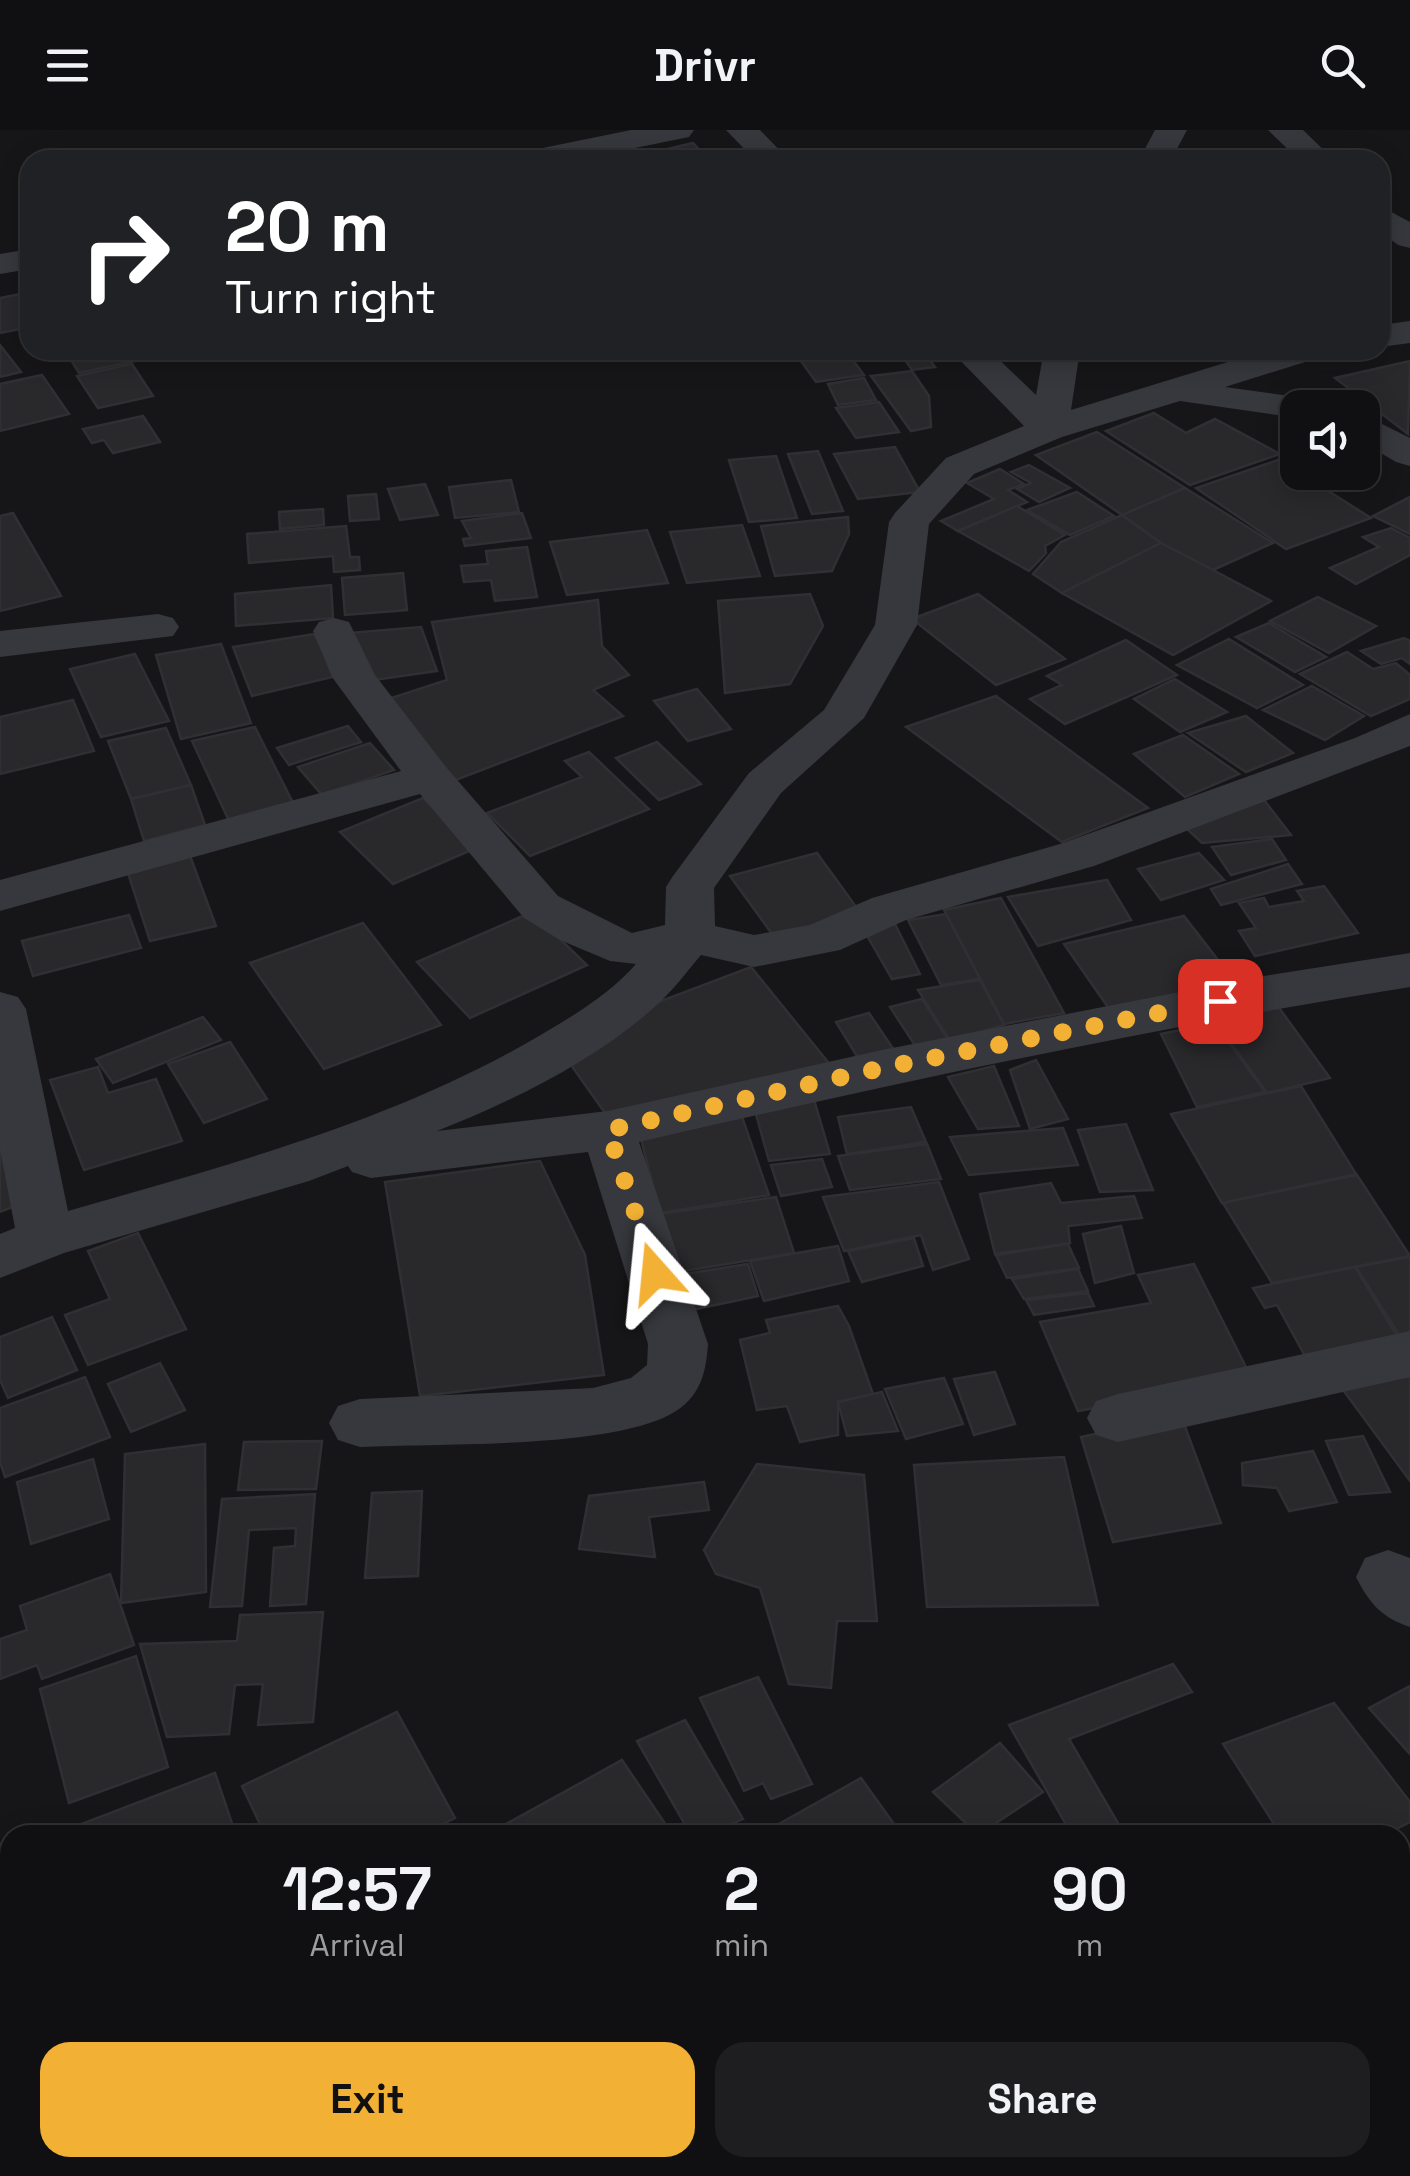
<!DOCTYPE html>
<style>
body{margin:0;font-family:"Space Grotesk",sans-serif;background:#1e1e20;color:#f1f3f6;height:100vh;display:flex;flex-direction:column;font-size:38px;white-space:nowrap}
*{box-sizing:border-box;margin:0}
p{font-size:32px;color:#9c9d9f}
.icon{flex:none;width:55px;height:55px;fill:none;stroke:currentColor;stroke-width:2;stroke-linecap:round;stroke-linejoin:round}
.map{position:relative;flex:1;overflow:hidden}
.drawer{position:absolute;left:0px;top:1695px;width:1410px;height:352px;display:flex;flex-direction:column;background:#101012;border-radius:30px 30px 0 0;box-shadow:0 5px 25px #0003,0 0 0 2px #303032}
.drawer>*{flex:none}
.hud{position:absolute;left:20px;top:20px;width:1370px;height:210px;border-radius:30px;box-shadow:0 5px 25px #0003,0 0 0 2px #303032;background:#202124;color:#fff;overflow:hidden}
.buttons{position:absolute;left:1280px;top:260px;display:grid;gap:20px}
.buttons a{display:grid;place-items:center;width:100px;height:100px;border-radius:20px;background:#101012;box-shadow:0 5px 25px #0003,0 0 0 2px #303032;font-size:50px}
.pin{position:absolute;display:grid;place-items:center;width:85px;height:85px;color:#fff;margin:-42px;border-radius:20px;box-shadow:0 5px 15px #0006}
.me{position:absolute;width:110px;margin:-55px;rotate:342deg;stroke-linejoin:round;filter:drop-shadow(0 0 8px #0008)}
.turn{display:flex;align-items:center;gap:35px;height:210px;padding:0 40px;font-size:45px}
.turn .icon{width:130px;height:130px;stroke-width:2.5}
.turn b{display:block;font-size:70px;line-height:85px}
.eta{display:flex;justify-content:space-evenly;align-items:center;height:170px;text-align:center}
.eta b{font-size:60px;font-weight:600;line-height:70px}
.button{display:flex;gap:20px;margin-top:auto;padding:20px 40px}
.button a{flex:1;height:115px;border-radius:30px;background:#f2b134;color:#111;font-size:40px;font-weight:600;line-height:115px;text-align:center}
.button a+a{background:#1e1e20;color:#f1f3f6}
header{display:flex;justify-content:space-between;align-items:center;height:130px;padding:0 40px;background:#101012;font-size:45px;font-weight:600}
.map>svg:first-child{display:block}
.building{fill:#29292c;stroke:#303034;stroke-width:2.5}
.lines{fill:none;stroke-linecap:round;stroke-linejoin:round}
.minor{fill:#37383d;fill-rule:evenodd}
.tertiary{fill:#37383d;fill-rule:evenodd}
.route{stroke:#f2b134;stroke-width:18;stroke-dasharray:0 32.4}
</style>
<header><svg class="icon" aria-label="menu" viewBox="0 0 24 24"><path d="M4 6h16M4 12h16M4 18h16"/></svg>Drivr<svg class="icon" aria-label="search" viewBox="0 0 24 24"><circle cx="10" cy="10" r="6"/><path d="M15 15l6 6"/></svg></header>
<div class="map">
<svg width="1410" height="2046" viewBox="0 0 1410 2046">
<rect width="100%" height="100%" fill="#161618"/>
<g class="building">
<path d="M693,13l16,17h-73l-2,-3z"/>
<path d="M30,162v35l-30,6v-35z"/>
<path d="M0,215l21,27 -21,5z"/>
<path d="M65,220h69l6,10 -61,13z"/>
<path d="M803,220h73l4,5 -28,4 12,16 -48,7 -15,-21 9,-2z"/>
<path d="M898,220h25l12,17 -23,3z"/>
<path d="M1410,231l-2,73 -73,-56z"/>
<path d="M132,234l21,32 -55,12 -21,-32z"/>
<path d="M912,241l17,25 2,31 -20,4 -40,-55z"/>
<path d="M42,245l27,39 -69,17v-47z"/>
<path d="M864,248l12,22 -38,5 -10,-21z"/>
<path d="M879,272l20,30 -43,6 -20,-30z"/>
<path d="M1154,283l32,20 29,-14 65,35 -90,31 -84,-54z"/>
<path d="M143,286l17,26 -47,11 -9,-13 -12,3 -9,-14z"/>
<path d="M1097,302l88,56 -63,27 -86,-60z"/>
<path d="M895,317l25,45 -62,7 -24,-45z"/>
<path d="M818,321l25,60 -31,3 -24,-60z"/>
<path d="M776,326l21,62 -48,4 -20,-62z"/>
<path d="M1281,329l17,13 73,46 -85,31 -90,-61z"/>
<path d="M1029,335l41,23 -31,14 -22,-13 14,-6 -20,-11z"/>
<path d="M1000,339l24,15 -16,6 19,12 -69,29 -17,-10 53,-22 -27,-16z"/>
<path d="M511,350l8,32 -64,6 -6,-31z"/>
<path d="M425,354l13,31 -38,5 -12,-31z"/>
<path d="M1185,358l88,55 -60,27 -52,-27 -39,-28z"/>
<path d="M1077,362l37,24 -44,19 -43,-25z"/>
<path d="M376,364l3,25 -29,2 -2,-25z"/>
<path d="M1410,367v37l-37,-18z"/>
<path d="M1017,376l48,29 -20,11 1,7 -17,18 -71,-40z"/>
<path d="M323,379l1,16 -44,4 -1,-17z"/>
<path d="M13,383l48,83 -61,15v-95z"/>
<path d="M522,383l9,25 -66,8 -2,-7 8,-1 -9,-17z"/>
<path d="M1122,385l39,28 -99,50 -29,-19 28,-32z"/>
<path d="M848,387l1,17 -17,37 -57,5 -14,-50z"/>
<path d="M742,395l18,51 -73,7 -17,-51z"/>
<path d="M346,396l4,31h9l1,13 -26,2 -1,-16 -84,7 -2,-29z"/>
<path d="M1391,398l19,10v17l-54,29 -26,-16 49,-21 -16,-10z"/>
<path d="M647,400l21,53 -101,12 -17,-53z"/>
<path d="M1161,413l52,27 58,31 -98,54 -111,-62z"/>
<path d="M527,417l10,50 -42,4 -4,-21 -27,2 -3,-16 27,-2 -2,-13z"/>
<path d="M403,443l4,37 -62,5 -3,-37z"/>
<path d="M331,455l2,33 -97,8 -1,-32z"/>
<path d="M810,464l13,32 -33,58 -65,9 -7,-92z"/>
<path d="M978,464l87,65 -69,26 -84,-66z"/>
<path d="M1318,467l58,29 -47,27 -59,-32z"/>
<path d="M598,470l4,46 27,29 -36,15 30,26 -170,65 -68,-81 62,-20 -15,-58z"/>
<path d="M1269,493l57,34 -31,15 -59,-35z"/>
<path d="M421,497l16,44 -71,10 -18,-48z"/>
<path d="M314,504l23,42 -85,20 -19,-49z"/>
<path d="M1404,508l6,3v23l-8,-6 -21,6 -20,-13z"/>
<path d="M1229,509l74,46 -46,23 -80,-43z"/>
<path d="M1126,510l51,35 -112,49 -35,-25 32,-14 -15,-9z"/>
<path d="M221,514l30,79 -70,16 -25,-84z"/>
<path d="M1347,522l26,17 23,-6 14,12v24l-39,17 -71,-42z"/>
<path d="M135,524l34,67 -68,16 -31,-68z"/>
<path d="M1175,549l52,33 -47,20 -46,-33z"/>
<path d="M1312,556l52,30 -39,24 -62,-30z"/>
<path d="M697,559l34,40 -43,12 -34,-40z"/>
<path d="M996,566l152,112 -86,34 -156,-115z"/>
<path d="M73,570l21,51 -94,23v-57z"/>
<path d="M1246,586l47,37 -47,19 -58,-39z"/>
<path d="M348,596l13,16 -72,23 -12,-17z"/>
<path d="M255,597l40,80 -65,16 -38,-82z"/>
<path d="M166,598l25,57 -60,14 -23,-58z"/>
<path d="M1183,605l56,39 -54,23 -51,-43z"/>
<path d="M657,612l44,42 -42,16 -43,-42z"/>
<path d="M370,613l24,27 -72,25 -24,-28z"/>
<path d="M589,622l60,57 -119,47 -43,-43 95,-36 -17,-16z"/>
<path d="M191,655l14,40 -61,16 -13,-42z"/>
<path d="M423,668l53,50 -83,36 -53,-52z"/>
<path d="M1264,670l27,35 -89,8 -16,-15z"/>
<path d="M1272,709l14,21 -55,15 -19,-28z"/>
<path d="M189,723l27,73 -66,15 -24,-74z"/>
<path d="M817,723l45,62 -84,27 -48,-66z"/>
<path d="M1199,723l25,27 -63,20 -23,-31z"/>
<path d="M1288,734l14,20 -81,21 -10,-16z"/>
<path d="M1107,750l24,40 -93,26 -30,-49z"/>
<path d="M1324,756l34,47 -103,23 -16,-25 17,-3 -17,-25 25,-5 5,9 35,-6 -7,-10z"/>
<path d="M1001,768l63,115 -60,11 -60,-114z"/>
<path d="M532,782l55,53 -117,53 -53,-56z"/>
<path d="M946,784l34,65 -39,6 -33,-65z"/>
<path d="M129,785l12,33 -108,28 -11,-35z"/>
<path d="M1184,786l52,67 -124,30 -48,-69z"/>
<path d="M363,793l78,102 -117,44 -74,-106z"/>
<path d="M895,794l25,50 -28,5 -27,-47z"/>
<path d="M751,837l81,100 -222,53 -39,-55 82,-61z"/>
<path d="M980,850l24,45 -54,16 -32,-51z"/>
<path d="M922,869l27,42 -31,9 -28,-43z"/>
<path d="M1277,875l53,73 -63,15 -54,-75z"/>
<path d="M869,883l25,37 -36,8 -22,-36z"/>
<path d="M203,887l18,23 -108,43 -17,-24z"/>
<path d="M1215,893l50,69 -68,15 -36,-73z"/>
<path d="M230,912l37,57 -63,24 -36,-59z"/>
<path d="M1036,930l32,59 -38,10 -20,-59z"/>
<path d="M994,936l25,60 -41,3 -30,-52z"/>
<path d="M98,937l10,26 48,-14 26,62 -98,29 -34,-90z"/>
<path d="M1301,956l55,88 -134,29 -51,-89z"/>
<path d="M813,966l17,58 -61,7 -15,-54z"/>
<path d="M738,975l31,90 -109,18 -23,-90z"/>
<path d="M911,977l15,35 -79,12 -9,-37z"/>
<path d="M1126,994l27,66 -53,2 -22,-62z"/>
<path d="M1063,998l15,37 -109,10 -19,-38z"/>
<path d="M0,1008l33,61 -33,13z"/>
<path d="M927,1014l14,35 -91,11 -12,-34z"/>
<path d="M822,1029l10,28 -51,9 -10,-31z"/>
<path d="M540,1031l45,94 19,120 -184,21 -35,-214z"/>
<path d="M1357,1045l53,81 -138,27 -49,-80z"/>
<path d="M939,1052l30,77 -36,11 -12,-35 -77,16 -21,-54z"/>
<path d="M1051,1053l10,20 73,-7 8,22 -74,8 2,17 -75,11 -15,-60z"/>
<path d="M776,1067l18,56 -116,19 -18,-58z"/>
<path d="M1121,1096l13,47 -39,10 -12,-49z"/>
<path d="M138,1103l48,96 -98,36 -23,-50 45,-16 -22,-48z"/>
<path d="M914,1108l9,28 -61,16 -14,-31z"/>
<path d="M1068,1114l11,24 -72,10 -11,-23z"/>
<path d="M838,1116l11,35 -85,20 -14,-40z"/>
<path d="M1410,1127v86l-5,1 -49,-77z"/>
<path d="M748,1134l10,32 -71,15 -9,-36z"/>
<path d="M1194,1134l58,115 -174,32 -38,-89 111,-19 -13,-28z"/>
<path d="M1355,1137l48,79 -93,19 -33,-60 -12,3 -12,-20z"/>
<path d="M1078,1139l10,22 -64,8 -12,-20z"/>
<path d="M1088,1163l6,13 -60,9 -8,-15z"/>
<path d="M838,1176l11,20 24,68 -35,8v33l-38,7 -13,-36 -30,4 -17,-70 30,-7 -4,-13z"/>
<path d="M52,1187l25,53 -69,28 -8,-18v-43z"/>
<path d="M160,1233l25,47 -54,22 -23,-48z"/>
<path d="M995,1242l20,52 -41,11 -20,-56z"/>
<path d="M85,1247l25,60 -105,40 -5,-15v-54z"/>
<path d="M1410,1247v104l-75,-102z"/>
<path d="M944,1248l19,46 -57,15 -21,-50z"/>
<path d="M882,1262l16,39 -51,5 -9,-34z"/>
<path d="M1181,1286l40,107 -108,19 -32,-105z"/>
<path d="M1363,1306l27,56 -41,3 -23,-54z"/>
<path d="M322,1311l-6,48 -78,1 6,-48z"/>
<path d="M205,1314l1,148 -85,11 4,-149z"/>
<path d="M1313,1321l24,51 -48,9 -12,-23 -34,-3 -1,-22z"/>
<path d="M1064,1327l34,148 -171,2 -13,-142z"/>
<path d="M93,1329l16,60 -78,25 -14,-62z"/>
<path d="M757,1334l107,11 13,146h-40l-6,67 -42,-4 -29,-96 -44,-14 -12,-24z"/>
<path d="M704,1352l5,28 -60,7 6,40 -76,-8 10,-53z"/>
<path d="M422,1361l-4,85 -53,2 7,-85z"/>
<path d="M315,1364l-9,110 -36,2 4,-58 21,-2 1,-18 -47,2 -7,76 -32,1 12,-108z"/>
<path d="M110,1444l24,71 -92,34 -5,-14 -37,14v-40l27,-9 -7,-24z"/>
<path d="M323,1482l-10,110 -55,3 5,-41 -28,1 -6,49 -62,3 -27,-93 97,-3 3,-26z"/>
<path d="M136,1526l32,111 -99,36 -29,-114z"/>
<path d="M1173,1534l19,28 -123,47 56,96h-53l-63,-110z"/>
<path d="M758,1547l54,107 -41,15 -8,-16 -19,8 -44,-93z"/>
<path d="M1410,1556v68l-41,-46z"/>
<path d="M1334,1573l76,99v20l-26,13h-103l-58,-91z"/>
<path d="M397,1582l58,106 -34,17h-156l-23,-49z"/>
<path d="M685,1590l58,99 -35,16h-41l17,-12 -47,-82z"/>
<path d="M1000,1613l43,49 -65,43 -45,-43z"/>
<path d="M622,1630l44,65 -14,10h-166z"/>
<path d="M215,1643l21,62h-163l-2,-7z"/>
<path d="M861,1648l41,57h-143z"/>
<path d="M10,1739v95l-10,5v-57l9,-3 -9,-36z"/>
<path d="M10,1851v113l-10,5v-113z"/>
<path d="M10,2014v24h140l3,8h-141l-9,-29z"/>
<path d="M175,2038h58l3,8h-58z"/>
<path d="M248,2038h91l3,8h-91z"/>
<path d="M380,2038h82l-15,8h-63z"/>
<path d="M528,2038h83l-14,8h-82z"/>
<path d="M640,2038h19l6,8h-38z"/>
<path d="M697,2038h269l2,3 -6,5h-258z"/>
<path d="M1152,2038h122l4,5 -6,3h-115z"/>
</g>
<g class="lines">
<g class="minor">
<path d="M726,0h34l29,30h-34z"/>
<path d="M1155,0h32l-16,30h-32z"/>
<path d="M1268,0h35l31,30h-35z"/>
<path d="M1380,76l30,16v26l-12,-3 -18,-13z"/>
<path d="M1410,191v22l-30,4v-22z"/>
<path d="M950,220h39l47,45 8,-45h36l-9,60 196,-60h56l-5,8 -93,29 93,13 5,8h-25v10l-118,-17 -118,36 -88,37 -45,50 -12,101 -53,93 -83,75 -67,95 1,38 39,9 56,-10 62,-27 188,-54 295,-106 55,-24v32l-316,120 -188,54 -66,30 -86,17 -53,-12c-13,15 -26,33 -41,47 -59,56 -149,100 -223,129l171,-20 274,-61 375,-73 153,-24v34c-259,41 -515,96 -771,155l69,202c-2,30 -8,54 -37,70 -64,35 -233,29 -311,33l-22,-7 -9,-17 9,-17 22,-7 233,-11 38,-10 16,-13 1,-21 -60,-192 -217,26 -19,-6 -4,-6 -39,15 -245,72 -64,25v-44l15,-6 -15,-79v-157l18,5 8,12 42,202c159,-46 320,-88 464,-171 36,-21 76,-44 104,-76l-26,-3 -50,-21 -36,-22 -104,-124 -420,117v-31l401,-109 -69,-94 -19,-46 6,-9 15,-4 15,4 26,53 71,92 112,129 74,37 33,-8 1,-38 7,-11 76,-103 75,-63 51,-85 14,-103 6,-9 51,-55 78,-32z"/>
<path d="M1362,284l48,24v28l-14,-4 -34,-20z"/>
<path d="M158,484l15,4 6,9 -6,9 -173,21v-26z"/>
<path d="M1410,1201v46l-292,65 -22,-7 -9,-17 9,-17 22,-7z"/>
<path d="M1388,1420l22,8v69c-28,-9 -41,-24 -54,-50l9,-19z"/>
</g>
<g class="tertiary">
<path d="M631,0h63l-5,7 -113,23h-63l5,-7z"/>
<path d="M30,119v20l-30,5v-20z"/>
</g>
</g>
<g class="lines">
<path class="route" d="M655,1143l-47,-143 274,-62 338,-67"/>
</g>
</svg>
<div class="buttons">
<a><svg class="icon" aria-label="sound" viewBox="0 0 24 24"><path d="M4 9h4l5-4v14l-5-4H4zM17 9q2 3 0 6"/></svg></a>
</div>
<div class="pin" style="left:1220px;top:871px;background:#d93025"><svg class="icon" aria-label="arrive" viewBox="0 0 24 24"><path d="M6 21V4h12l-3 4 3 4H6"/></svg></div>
<svg class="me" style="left:655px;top:1143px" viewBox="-20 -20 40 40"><path d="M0-17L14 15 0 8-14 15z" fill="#f2b134" stroke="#fff" stroke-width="4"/></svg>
<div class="hud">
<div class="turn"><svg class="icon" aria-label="right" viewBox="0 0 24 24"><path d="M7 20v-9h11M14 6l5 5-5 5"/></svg><div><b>20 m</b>Turn right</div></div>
</div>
<section class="drawer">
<div class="eta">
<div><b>12:57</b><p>Arrival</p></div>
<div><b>2</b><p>min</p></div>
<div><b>90</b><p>m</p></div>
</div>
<div class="button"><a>Exit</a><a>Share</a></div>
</section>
</div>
